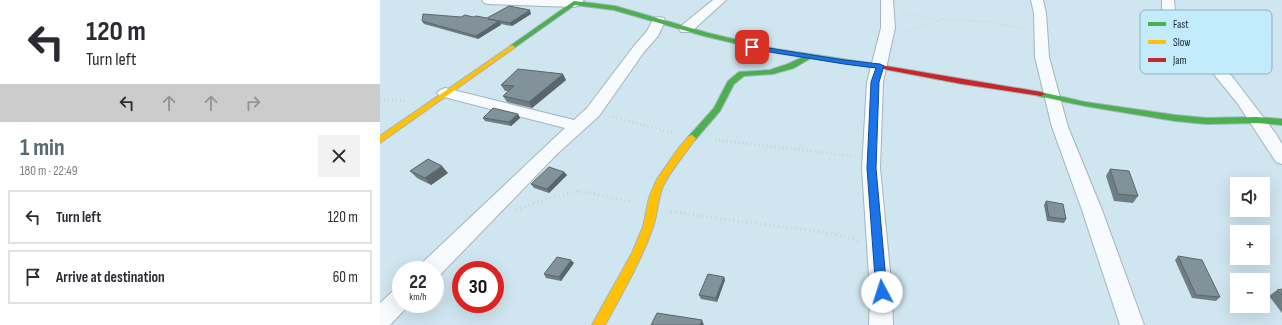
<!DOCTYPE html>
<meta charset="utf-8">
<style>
body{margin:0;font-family:"Sofia Sans Condensed",sans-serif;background:#f2f2f3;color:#2b2b33;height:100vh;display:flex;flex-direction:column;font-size:15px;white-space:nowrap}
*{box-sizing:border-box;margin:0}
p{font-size:13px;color:#7c7c81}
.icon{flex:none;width:22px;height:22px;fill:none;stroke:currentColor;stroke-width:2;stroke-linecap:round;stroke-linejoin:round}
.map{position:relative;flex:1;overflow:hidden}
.drawer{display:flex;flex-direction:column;background:#fff;width:380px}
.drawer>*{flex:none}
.top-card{background:#fff;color:#2b2b33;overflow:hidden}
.buttons{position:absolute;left:850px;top:177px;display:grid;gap:8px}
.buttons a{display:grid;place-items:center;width:40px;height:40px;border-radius:0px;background:#fff;box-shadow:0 4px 16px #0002;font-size:20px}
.speed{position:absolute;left:12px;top:261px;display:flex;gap:8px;font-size:20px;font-weight:700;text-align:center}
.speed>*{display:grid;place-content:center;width:52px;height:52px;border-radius:50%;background:#fff;box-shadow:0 4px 16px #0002;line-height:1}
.speed small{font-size:10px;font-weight:400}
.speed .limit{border:6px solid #d22;background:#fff;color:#111}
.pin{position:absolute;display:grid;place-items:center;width:34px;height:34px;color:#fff;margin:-17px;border-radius:8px;box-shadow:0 2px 6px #0006}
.me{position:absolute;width:44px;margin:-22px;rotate:355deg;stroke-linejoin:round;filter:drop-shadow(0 0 3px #0008)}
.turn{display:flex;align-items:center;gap:14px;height:84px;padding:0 20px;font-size:18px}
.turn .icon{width:52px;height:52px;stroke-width:2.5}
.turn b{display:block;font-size:28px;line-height:34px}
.lanes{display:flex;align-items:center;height:38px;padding:0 20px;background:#0003;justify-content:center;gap:20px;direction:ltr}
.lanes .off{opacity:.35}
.round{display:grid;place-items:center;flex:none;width:42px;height:42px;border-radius:0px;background:#f2f2f3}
.summary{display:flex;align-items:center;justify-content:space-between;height:68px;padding:0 20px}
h1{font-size:24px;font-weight:700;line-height:30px;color:#576971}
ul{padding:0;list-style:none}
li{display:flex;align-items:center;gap:12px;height:54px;margin:0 8px 6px;padding:0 12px;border:2px solid #e1e1e2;border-radius:0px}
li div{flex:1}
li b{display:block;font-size:15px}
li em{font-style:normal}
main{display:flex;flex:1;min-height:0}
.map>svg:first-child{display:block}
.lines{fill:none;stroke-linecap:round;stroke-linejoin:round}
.street-casing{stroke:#a4b5bc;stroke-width:2}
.fast-casing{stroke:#a4b5bc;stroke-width:2}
.slow-casing{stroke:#a4b5bc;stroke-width:2}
.jam-casing{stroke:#a4b5bc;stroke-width:2}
.path-far2{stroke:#cad1d4;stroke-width:2;stroke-dasharray:0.5 2;stroke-linecap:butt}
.path-far1{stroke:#cad1d4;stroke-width:2.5;stroke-dasharray:1 3;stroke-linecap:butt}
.path{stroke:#cad1d4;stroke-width:3;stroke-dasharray:1 3.5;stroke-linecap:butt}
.street{fill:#f8fbfd;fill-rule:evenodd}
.fast{fill:#4caf50;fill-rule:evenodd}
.slow{fill:#ffc107;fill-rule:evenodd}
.jam{fill:#c62828;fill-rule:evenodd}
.wall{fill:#6f7e84}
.shaded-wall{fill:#5a666c}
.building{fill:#81929a;stroke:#5a666c}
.route{fill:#1a73e8;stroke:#114b97}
.key{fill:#c2ebfc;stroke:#8fb0be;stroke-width:1}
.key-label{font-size:11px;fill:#17262d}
</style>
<main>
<section class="drawer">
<div class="top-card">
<div class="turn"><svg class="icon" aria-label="left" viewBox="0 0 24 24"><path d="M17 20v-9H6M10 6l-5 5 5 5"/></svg><div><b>120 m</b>Turn left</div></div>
<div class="lanes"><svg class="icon" aria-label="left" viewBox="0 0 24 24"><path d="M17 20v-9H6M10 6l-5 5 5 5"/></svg><svg class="icon off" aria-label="ahead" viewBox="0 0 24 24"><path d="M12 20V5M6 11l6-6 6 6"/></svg><svg class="icon off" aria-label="ahead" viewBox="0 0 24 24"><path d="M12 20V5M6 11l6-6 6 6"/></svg><svg class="icon off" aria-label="right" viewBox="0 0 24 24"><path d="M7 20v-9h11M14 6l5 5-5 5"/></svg></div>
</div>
<div class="summary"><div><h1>1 min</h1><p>180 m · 22:49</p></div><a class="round"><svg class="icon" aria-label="close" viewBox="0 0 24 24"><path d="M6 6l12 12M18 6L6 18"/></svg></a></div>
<ul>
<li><svg class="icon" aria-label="left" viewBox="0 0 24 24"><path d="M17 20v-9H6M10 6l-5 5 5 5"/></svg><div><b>Turn left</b></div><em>120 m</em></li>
<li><svg class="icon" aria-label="arrive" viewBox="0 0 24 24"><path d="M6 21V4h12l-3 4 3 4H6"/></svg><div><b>Arrive at destination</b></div><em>60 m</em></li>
</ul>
</section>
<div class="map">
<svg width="902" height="325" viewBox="0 0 902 325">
<rect width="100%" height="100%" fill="#cfe5ef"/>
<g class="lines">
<g class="street-casing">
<g id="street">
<path d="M102,0h102l-6,6 -4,1 -86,-3 -4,-1z"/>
<path d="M333,0h13l-35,32h-10l-2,-3 2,-3z"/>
<path d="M501,0h12l2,28 -12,54 -3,86 12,124 1,33h-24l1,-33 -8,-124 5,-86 14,-54z"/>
<path d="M651,0h12l3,13 3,44 19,70 34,83 42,115h-24l-38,-115 -30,-83 -17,-70 -1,-44z"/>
<path d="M782,0h12l1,10 59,69 42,55 6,10v20l-6,-2 -38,-58 -73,-90 -3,-6z"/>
<path d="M279,17l5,1 1,3 -7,15 -14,16 -45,64 -42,38 -119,123 -3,1v-8h-16l3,-7 143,-135 -125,-32 -3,-3 3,-3 5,-2 129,32 13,-12 47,-62 13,-15 7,-13z"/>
<path d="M21,288v16h9l-1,1 -19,20h-10v-22l13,-12z"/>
</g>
</g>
<g class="fast-casing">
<g id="fast">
<path d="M194,1l41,5 93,27 68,16 107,16 4,2 -4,2 -72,-11 -17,10 -21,6 -29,2 -10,8 -14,27 -25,29h-6l-1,-2 1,-2 25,-28 14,-27 11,-9 31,-2 18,-6 15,-7 -27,-4 -72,-17 -90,-26 -39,-5 -61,43h-4v-2z"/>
<path d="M658,92h3l44,10 90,13 31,3 51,-1 25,2v6l-25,-2 -51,1 -31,-3 -90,-15 -47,-10 -1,-2z"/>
</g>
</g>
<g class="slow-casing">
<g id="slow">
<path d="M132,45l3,2 -1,1 -134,95v-7z"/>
<path d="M312,135l4,3c-11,16 -24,30 -33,48 -6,14 -5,29 -11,44 -12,33 -30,64 -47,95h-13l40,-72 11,-26 6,-29 8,-19 21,-30 11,-13z"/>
</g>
</g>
<g class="jam-casing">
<path id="jam" d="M500,65l161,27 4,2 -4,2 -79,-12 -79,-15h-3z"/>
</g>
<g class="path-far2">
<path d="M521,13l26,5 65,4 33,7"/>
<path d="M523,33l41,-14"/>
</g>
<g class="path-far1">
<path d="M0,99l25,2"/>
<path d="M229,116l65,17"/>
<path d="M335,140l140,16"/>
<path d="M198,191h4"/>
</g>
<g class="path">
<path d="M136,210l39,-14 25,-5 53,11"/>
<path d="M291,211l49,8 111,14 28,8"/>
</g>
<use href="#street" class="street"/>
<use href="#fast" class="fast"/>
<use href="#slow" class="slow"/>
<use href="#jam" class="jam"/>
</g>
<g class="wall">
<path d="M151,14l-19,12 -11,-2 -23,15 -54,-15 -2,-3 39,-4 26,1z"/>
<path d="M186,80l-34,28 -25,-6 -4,-6 5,-5h-3l-4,-6z"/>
<path d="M138,114l2,4 -9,8 -26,-5 -2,-3z"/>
<path d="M730,169l28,27 -5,7 -19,-2 -8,-25z"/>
<path d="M30,171l38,2 -17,12 -14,-7z"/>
<path d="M184,172l3,3 -18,18 -15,-5 -3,-4z"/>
<path d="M666,201l20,18 -2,4 -17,-2 -3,-16z"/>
<path d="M798,256l42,41 -4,4 -24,-3 -17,-38z"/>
<path d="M194,263l-13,18 -15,-3 -2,-4z"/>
<path d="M344,277l1,3 -8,22 -16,-3 -2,-4z"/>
<path d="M902,289v24l-13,-17 8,-6z"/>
</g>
<g class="shaded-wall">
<path d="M150,10l1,4 -19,12 -2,-3z"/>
<path d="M119,21l2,4 -23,14 -2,-3z"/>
<path d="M183,74l3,6 -34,28 -3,-6z"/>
<path d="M138,114l2,4 -9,8 -2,-4z"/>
<path d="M62,166l6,7 -17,12 -6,-7z"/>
<path d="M184,172l3,3 -18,18 -2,-4z"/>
<path d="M191,260l3,3 -13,18 -2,-4z"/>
<path d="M344,277l1,3 -8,22 -1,-4z"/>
<path d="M322,320l2,5h-4z"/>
</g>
<g class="building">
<path d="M129,6l21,4 -20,13 -22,-4 11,2 -23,15 -54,-15 1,-7 38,3 4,-2 8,2 3,-1 11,2z"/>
<path d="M138,69l45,5 -34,28 -26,-6 11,-10 -13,-1z"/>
<path d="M113,108l25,6 -9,8 -26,-4z"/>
<path d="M48,159l14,7 -17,12 -15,-7z"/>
<path d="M169,167l15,5 -17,17 -16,-5z"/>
<path d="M730,169l19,2 9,25 -20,-2z"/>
<path d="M666,201l17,3 3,15 -17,-2z"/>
<path d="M798,256l24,4 18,37 -24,-2z"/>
<path d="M177,257l14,3 -12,17 -15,-3z"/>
<path d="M328,274l16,3 -8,21 -17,-3z"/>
<path d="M902,289v6l-5,-5z"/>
<path d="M277,313l45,7 -2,5h-49z"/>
</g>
<path class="route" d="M369,45l95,15 36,4 4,2 -5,16 -3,86 11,124 -1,3 -4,2 -5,-2 -1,-3 -9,-124 4,-86 5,-14 -32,-4 -92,-15 -3,-1z"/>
<rect x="760" y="10" width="132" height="64" rx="6" class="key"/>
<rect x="768" y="22" width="18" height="4" fill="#4caf50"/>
<rect x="768" y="40" width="18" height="4" fill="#ffc107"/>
<rect x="768" y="58" width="18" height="4" fill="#c62828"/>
<g class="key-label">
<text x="793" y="28">Fast</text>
<text x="793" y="46">Slow</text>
<text x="793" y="64">Jam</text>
</g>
</svg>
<div class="buttons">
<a><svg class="icon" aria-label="sound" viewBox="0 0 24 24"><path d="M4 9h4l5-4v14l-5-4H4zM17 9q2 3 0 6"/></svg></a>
<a>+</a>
<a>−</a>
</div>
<div class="speed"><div>22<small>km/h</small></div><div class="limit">30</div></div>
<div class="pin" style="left:372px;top:47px;background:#d93025"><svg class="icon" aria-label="arrive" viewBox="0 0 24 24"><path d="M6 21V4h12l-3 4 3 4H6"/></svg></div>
<svg class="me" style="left:502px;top:292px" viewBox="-20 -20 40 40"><circle r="19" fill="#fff"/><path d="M0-13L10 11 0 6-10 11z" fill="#1a73e8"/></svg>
</div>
</main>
